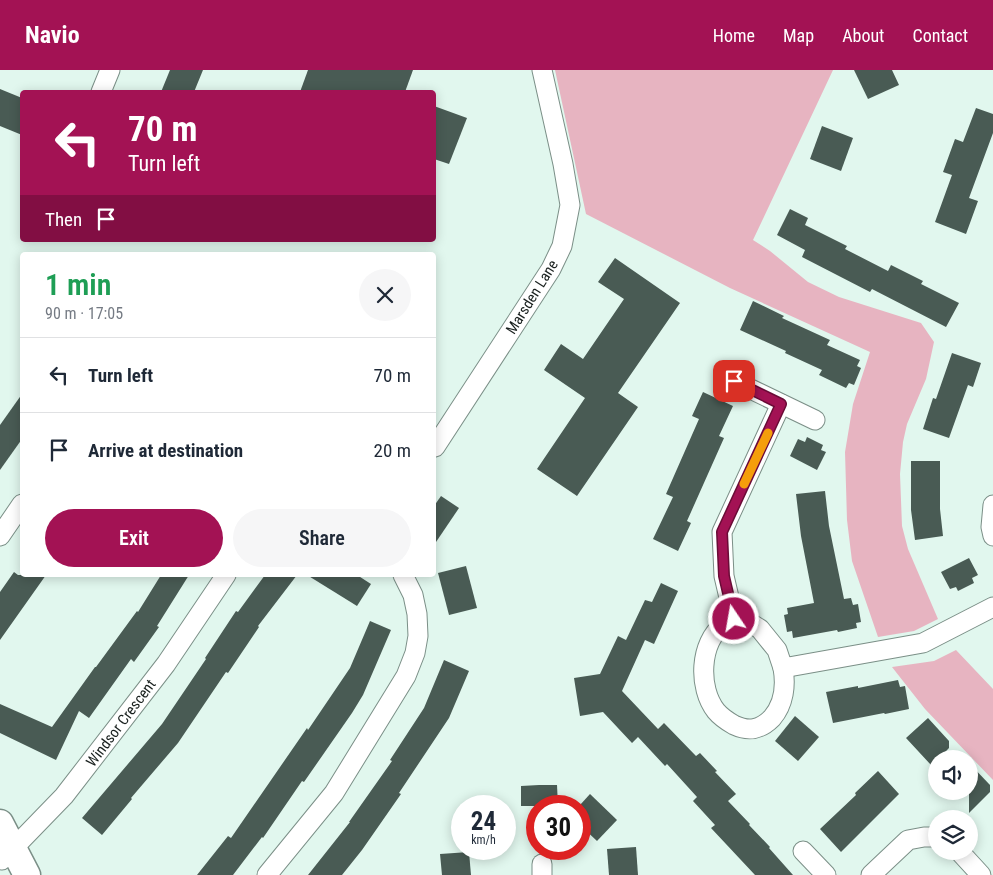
<!DOCTYPE html>
<meta charset="utf-8">
<style>
body{margin:0;font-family:"Roboto Condensed",sans-serif;background:#f6f6f7;color:#1f2937;height:100vh;display:flex;flex-direction:column;font-size:19px;white-space:nowrap}
*{box-sizing:border-box;margin:0}
p{font-size:16px;color:#747a83}
.icon{flex:none;width:28px;height:28px;fill:none;stroke:currentColor;stroke-width:2;stroke-linecap:round;stroke-linejoin:round}
.map{position:relative;flex:1;overflow:hidden}
.side{position:absolute;left:20px;top:182px;width:416px;height:325px;display:flex;flex-direction:column;background:#fff;border-radius:5px;box-shadow:0 2px 12px #0003}
.side>*{flex:none}
.banner{position:absolute;left:20px;top:20px;width:416px;height:152px;border-radius:5px;box-shadow:0 2px 12px #0003;background:#a31254;color:#fff;overflow:hidden}
.controls{position:absolute;left:928px;top:680px;display:grid;gap:10px}
.controls a{display:grid;place-items:center;width:50px;height:50px;border-radius:50%;background:#fff;box-shadow:0 2px 12px #0003;font-size:25px}
.speed{position:absolute;left:451px;top:725px;display:flex;gap:10px;font-size:25px;font-weight:700;text-align:center}
.speed>*{display:grid;place-content:center;width:65px;height:65px;border-radius:50%;background:#fff;box-shadow:0 2px 12px #0003;line-height:1}
.speed small{font-size:12px;font-weight:400}
.speed .limit{border:8px solid #d22;background:#fff;color:#111}
.pin{position:absolute;display:grid;place-items:center;width:42px;height:42px;color:#fff;margin:-21px;border-radius:10px;box-shadow:0 2px 8px #0006}
.me{position:absolute;width:55px;margin:-28px;rotate:348deg;stroke-linejoin:round;filter:drop-shadow(0 0 4px #0008)}
.turn{display:flex;align-items:center;gap:18px;height:105px;padding:0 25px;font-size:22px}
.turn .icon{width:65px;height:65px;stroke-width:2.5}
.turn b{display:block;font-size:35px;line-height:42px}
.then{display:flex;align-items:center;height:48px;padding:0 25px;background:#0003;gap:10px;font-size:19px}
.round{display:grid;place-items:center;flex:none;width:52px;height:52px;border-radius:26px;background:#f6f6f7}
.headline{display:flex;align-items:center;justify-content:space-between;height:85px;padding:0 25px}
h1{font-size:30px;font-weight:600;line-height:38px;color:#1e9e55}
.cta{display:flex;gap:10px;margin-top:auto;padding:10px 25px}
.cta a{flex:1;height:58px;border-radius:30px;background:#a31254;color:#fff;font-size:20px;font-weight:600;line-height:58px;text-align:center}
.cta a+a{background:#f6f6f7;color:#1f2937}
ul{padding:0;list-style:none}
li{display:flex;align-items:center;gap:15px;height:75px;padding:0 25px;border-top:1px solid #e0e1e3}
li div{flex:1}
li b{display:block;font-size:19px}
li em{font-style:normal}
header{display:flex;align-items:center;gap:30px;box-sizing:border-box;height:70px;padding:0 25px;background:#a31254;color:#fff}
header strong{font-size:24px}
nav{display:flex;gap:28px;margin-inline-start:auto;font-size:18px}
.map>svg:first-child{display:block}
.green{fill:#e7b4c1}
.building{fill:#495b54}
.lines{fill:none;stroke-linecap:round;stroke-linejoin:round}
.minor-casing{stroke:#7b8f87;stroke-width:21}
.secondary-casing{stroke:#7b8f87;stroke-width:29}
.minor{stroke:#fff;stroke-width:19}
.secondary{stroke:#fff;stroke-width:26}
.route-casing{stroke:#6a0c37;stroke-width:12}
.route{stroke:#a31254;stroke-width:9}
.slow{stroke:#f59e0b;stroke-width:9}
.labels{text-anchor:middle;dominant-baseline:central;stroke-width:5;stroke-linejoin:round;paint-order:stroke}
.street-label{font-size:15px;fill:#19201e;stroke:#fff}
</style>
<header>
<strong>Navio</strong>
<nav><a>Home</a><a>Map</a><a>About</a><a>Contact</a></nav>
</header>
<div class="map">
<svg width="993" height="805" viewBox="0 0 993 805">
<rect width="100%" height="100%" fill="#e1f7ee"/>
<g class="green">
<path d="M555,0h278l-80,170 17,11 38,31 31,15 82,26 13,19 -8,37 -19,45 -4,18 -3,32 2,52 6,23 30,70 -24,12 -36,6 -26,-76 -5,-41 -2,-68 8,-48 17,-52 -140,-64 -144,-74z"/>
<path d="M956,580l37,39v91l-68,-71 -33,-42 42,-6z"/>
</g>
<g class="building">
<path d="M170,0h33l-9,22h-33z"/>
<path d="M308,0h105l-8,22h-105z"/>
<path d="M854,0h38l7,15 -31,14z"/>
<path d="M0,19l22,9v37l-22,-9z"/>
<path d="M434,36l33,12 -18,46 -15,-5z"/>
<path d="M976,38l17,6v19l-24,65 9,3 -12,33 -31,-12 17,-47 -9,-3 12,-33 8,3z"/>
<path d="M822,56l31,12 -12,33 -31,-12z"/>
<path d="M790,139l18,9 -3,7 42,21 -2,3 43,22 3,-6 32,16 -2,3 38,19 -13,24 -74,-38 -2,3 -68,-35 3,-7 -28,-15z"/>
<path d="M615,188l65,45 -62,90 20,14 -61,89 -40,-27 48,-71 -41,-28 17,-26 22,15 41,-60 -26,-17z"/>
<path d="M753,231l31,15 -2,2 48,22 -3,5 33,15 -3,6 4,2 -7,17 -5,-2 -3,5 -27,-13 3,-5 -37,-17 1,-2 -46,-21z"/>
<path d="M952,283l29,10 -8,24 -5,-2 -19,53 -26,-9 10,-31 3,1z"/>
<path d="M703,322l30,14 -14,30 5,2 -37,83 4,2 -13,28 -25,-12 20,-42 -7,-3 33,-75 -7,-3z"/>
<path d="M22,324v45l-22,31v-45z"/>
<path d="M807,367l16,8 -2,5 5,2 -9,18 -27,-14 8,-17 7,3z"/>
<path d="M911,391h29v48l3,27 -28,4 -4,-30z"/>
<path d="M825,421l4,35 15,73 7,-1 2,7 5,-1 3,18 -5,1 1,5 -19,4 -1,-2 -44,8 -1,-7 -5,1 -3,-17 4,-1 -1,-6 27,-5 -13,-67 -5,-42z"/>
<path d="M441,426l18,12 -25,37v-39z"/>
<path d="M969,488l9,17 -6,3 2,5 -16,8 -2,-4 -6,2 -9,-17z"/>
<path d="M466,496l11,42 -28,7 -11,-42z"/>
<path d="M14,502l4,3h28l-46,65v-48z"/>
<path d="M161,505h28l-32,51 2,1 -25,35 -3,-3 -42,59 -10,-7 -23,49 -56,-27v-29l52,23 43,-60h1l41,-56 1,1z"/>
<path d="M265,505h32l-39,51 1,1 -31,46 -2,-1 -48,71 -47,55 1,1 -30,36 -20,-17 80,-94 44,-65 -1,-1 31,-47 2,1z"/>
<path d="M307,505h50l14,9 -14,22z"/>
<path d="M661,513l17,8 -24,53 -9,-4 -23,51 36,38 6,-6 32,33 4,-3 17,18 -2,1 21,22 -8,7 22,23 -1,1 21,22 -1,1 24,27h-38l-44,-47 4,-3 -22,-24 4,-4 -30,-33 -2,2 -27,-29 -6,6 -29,-31 -23,4 -6,-38 26,-4 18,-38 8,4 19,-40 7,2z"/>
<path d="M370,551l21,9 -28,65 -11,18 -48,69 -2,-1 -39,57 -1,-1 -29,38h-36l31,-39 3,2 76,-110 1,2 42,-62z"/>
<path d="M444,590l25,11 -20,47 -50,75 2,1 -39,56 -20,25h-34l42,-53h-1l43,-61 -2,-1 34,-52z"/>
<path d="M898,610l2,7 5,-1 4,23 -24,5 -1,-1 -51,10 -7,-31 32,-6v2z"/>
<path d="M795,646l24,21 -21,24 -23,-20z"/>
<path d="M928,648l21,23v7l-11,11h-2l-5,6 -25,-27z"/>
<path d="M969,693l21,22v7l-21,21z"/>
<path d="M878,701l21,23 -58,58 -21,-23 36,-34 -1,-2z"/>
<path d="M539,715h18l1,21h-37v-20z"/>
<path d="M590,724l27,26 -20,21 -17,-16v-20z"/>
<path d="M636,777l2,28h-29l-2,-26z"/>
<path d="M469,782l2,23h-29l-2,-21z"/>
</g>
<g class="lines">
<g class="minor-casing">
<g id="minor">
<path d="M101,22l9,-22"/>
<path d="M734,311l81,39"/>
<path d="M781,334l-59,128 2,44 10,43 13,2 13,8 17,21 6,18 140,-25 70,-36"/>
<path d="M435,377l116,-178 11,-23 8,-41 -7,-41 -21,-94"/>
<path d="M993,435l-2,22 2,9"/>
<path d="M0,466l22,-32"/>
<path d="M734,549c-4,1 -7,3 -10,5 -25,19 -26,64 -8,87 5,6 11,10 18,14 15,7 26,5 38,-7 12,-14 14,-33 11,-50"/>
<path d="M803,781l23,24"/>
<path d="M959,781l22,24"/>
<path d="M2,790l62,-64 102,-132 60,-89"/>
<path d="M267,805l67,-82 72,-117 9,-23 3,-17 -1,-22 -4,-19 -10,-20"/>
<path d="M542,805v-11"/>
<path d="M871,805l37,-35 16,-3h12"/>
</g>
</g>
<g class="secondary-casing">
<path id="secondary" d="M0,753l27,52"/>
</g>
<use href="#minor" class="minor"/>
<use href="#secondary" class="secondary"/>
</g>
<g class="lines">
<g class="route-casing">
<path id="route" d="M734,311l47,23 -59,128 2,44 10,43"/>
</g>
<use href="#route" class="route"/>
<path class="slow" d="M744,414l24,-51"/>
</g>
<g class="labels">
<g class="street-label">
<text transform="translate(532 227) rotate(-58)">Marsden Lane</text>
<text transform="translate(121 653) rotate(-53)">Windsor Crescent</text>
</g>
</g>
</svg>
<div class="controls">
<a><svg class="icon" aria-label="sound" viewBox="0 0 24 24"><path d="M4 9h4l5-4v14l-5-4H4zM17 9q2 3 0 6"/></svg></a>
<a><svg class="icon" aria-label="layers" viewBox="0 0 24 24"><path d="M12 4l9 5-9 5-9-5zM3 14l9 5 9-5"/></svg></a>
</div>
<div class="speed"><div>24<small>km/h</small></div><div class="limit">30</div></div>
<div class="pin" style="left:734px;top:311px;background:#d93025"><svg class="icon" aria-label="arrive" viewBox="0 0 24 24"><path d="M6 21V4h12l-3 4 3 4H6"/></svg></div>
<svg class="me" style="left:734px;top:549px" viewBox="-20 -20 40 40"><circle r="17" fill="#a31254" stroke="#fff" stroke-width="3"/><path d="M0-11L8 9 0 5-8 9z" fill="#fff"/></svg>
<div class="banner">
<div class="turn"><svg class="icon" aria-label="left" viewBox="0 0 24 24"><path d="M17 20v-9H6M10 6l-5 5 5 5"/></svg><div><b>70 m</b>Turn left</div></div>
<div class="then">Then<svg class="icon" aria-label="arrive" viewBox="0 0 24 24"><path d="M6 21V4h12l-3 4 3 4H6"/></svg></div>
</div>
<section class="side">
<div class="headline"><div><h1>1 min</h1><p>90 m · 17:05</p></div><a class="round"><svg class="icon" aria-label="close" viewBox="0 0 24 24"><path d="M6 6l12 12M18 6L6 18"/></svg></a></div>
<ul>
<li><svg class="icon" aria-label="left" viewBox="0 0 24 24"><path d="M17 20v-9H6M10 6l-5 5 5 5"/></svg><div><b>Turn left</b></div><em>70 m</em></li>
<li><svg class="icon" aria-label="arrive" viewBox="0 0 24 24"><path d="M6 21V4h12l-3 4 3 4H6"/></svg><div><b>Arrive at destination</b></div><em>20 m</em></li>
</ul>
<div class="cta"><a>Exit</a><a>Share</a></div>
</section>
</div>
